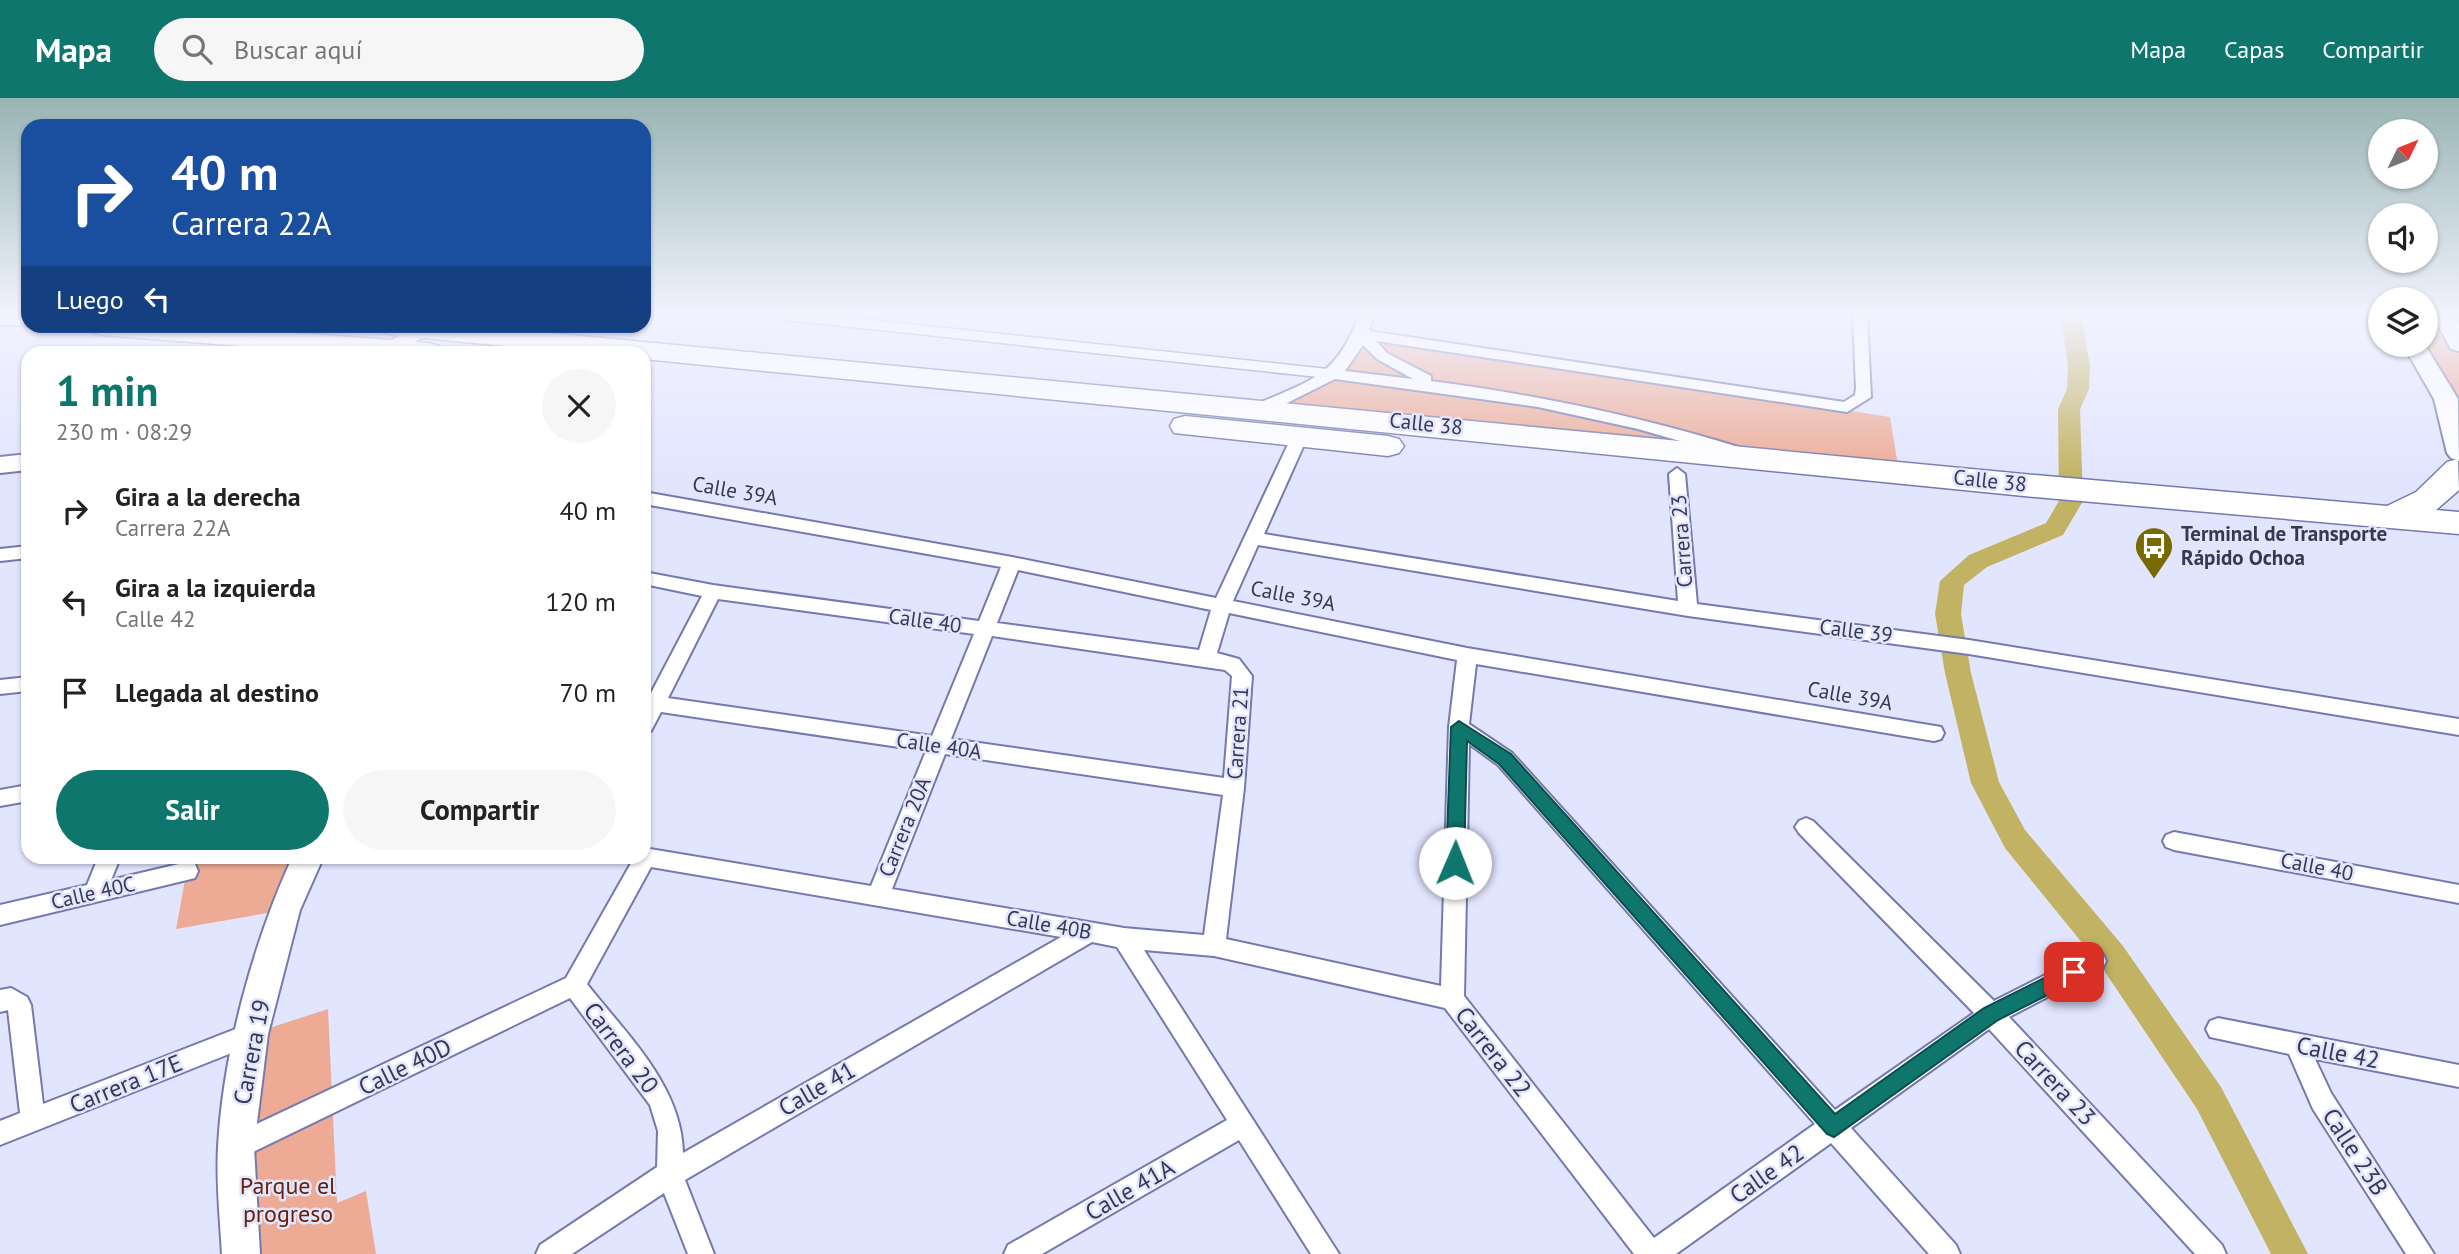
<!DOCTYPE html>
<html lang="es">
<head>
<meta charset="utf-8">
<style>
	body { margin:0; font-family:"PT Sans",sans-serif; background:#f6f6f6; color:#222; height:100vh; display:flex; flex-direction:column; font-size:26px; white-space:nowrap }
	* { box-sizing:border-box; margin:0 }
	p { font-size:23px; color:#767676 }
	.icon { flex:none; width:38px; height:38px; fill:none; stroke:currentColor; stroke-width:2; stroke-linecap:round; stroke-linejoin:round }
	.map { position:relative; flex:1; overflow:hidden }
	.sheet { position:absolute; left:21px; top:248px; width:630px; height:518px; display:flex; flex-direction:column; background:#fff; border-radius:21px; box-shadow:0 2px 5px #0004 }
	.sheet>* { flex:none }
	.top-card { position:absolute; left:21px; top:21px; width:630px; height:214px; border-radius:21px; box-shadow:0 2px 5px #0004; background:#1a4fa0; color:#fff; overflow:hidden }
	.needle { width:46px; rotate:47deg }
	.tools { position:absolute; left:2368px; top:21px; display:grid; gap:14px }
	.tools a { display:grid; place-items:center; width:70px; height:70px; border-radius:50%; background:#fff; box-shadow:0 2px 5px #0004; font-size:35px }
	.pin { position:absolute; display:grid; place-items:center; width:60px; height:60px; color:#fff; margin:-30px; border-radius:14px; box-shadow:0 4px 10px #0006 }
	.me { position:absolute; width:77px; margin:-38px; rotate:1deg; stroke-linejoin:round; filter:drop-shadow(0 0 5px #0008) }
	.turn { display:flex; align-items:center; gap:24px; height:147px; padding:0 35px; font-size:32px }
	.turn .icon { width:91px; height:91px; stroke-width:2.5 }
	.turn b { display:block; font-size:49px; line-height:60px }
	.then { display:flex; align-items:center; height:66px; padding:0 35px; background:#0003; gap:14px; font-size:26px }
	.round { display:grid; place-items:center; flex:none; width:74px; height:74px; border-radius:37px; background:#f6f6f6 }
	.overview { display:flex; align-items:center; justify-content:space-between; height:119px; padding:0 35px }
	h1 { font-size:42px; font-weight:700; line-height:52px; color:#0f766e }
	.primary-button { display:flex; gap:14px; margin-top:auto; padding:14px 35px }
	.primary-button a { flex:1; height:80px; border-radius:42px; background:#0f766e; color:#fff; font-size:28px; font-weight:700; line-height:80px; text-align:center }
	.primary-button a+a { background:#f6f6f6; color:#222 }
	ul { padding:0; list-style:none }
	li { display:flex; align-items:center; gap:21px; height:91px; padding:0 35px }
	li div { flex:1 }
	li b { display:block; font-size:26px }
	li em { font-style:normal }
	header { display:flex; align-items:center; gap:42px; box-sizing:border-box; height:98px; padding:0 35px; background:#0f766e; color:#fff }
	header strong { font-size:33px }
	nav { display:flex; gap:38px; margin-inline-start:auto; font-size:24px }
	.search { width:490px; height:63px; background:#f6f6f6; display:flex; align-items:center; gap:18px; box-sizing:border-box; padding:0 24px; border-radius:38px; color:#767676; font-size:26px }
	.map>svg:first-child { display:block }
	.green { fill:#edab95 }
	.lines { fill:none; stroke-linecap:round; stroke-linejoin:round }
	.canal { fill:#c1b363; fill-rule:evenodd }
	.lane-casing { stroke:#7479af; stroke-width:12 }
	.street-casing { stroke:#7479af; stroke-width:4 }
	.secondary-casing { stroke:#7479af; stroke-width:4 }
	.highway-casing { stroke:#7479af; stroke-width:3 }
	.lane { stroke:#fff; stroke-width:9 }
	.street { fill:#fff; fill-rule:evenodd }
	.secondary { fill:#fff; fill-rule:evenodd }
	.highway { fill:#fff; fill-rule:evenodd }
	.route { fill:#0f766e; stroke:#0a4d48; stroke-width:2 }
	.labels { text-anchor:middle; stroke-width:5; stroke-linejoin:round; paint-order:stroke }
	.street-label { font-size:21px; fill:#363951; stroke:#e2e5fe }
	.poi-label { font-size:21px; font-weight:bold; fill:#363951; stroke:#e2e5fe; text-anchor:start }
	.near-street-label { font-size:24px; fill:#363951; stroke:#e2e5fe }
	.near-park-label { font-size:24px; fill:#682207; stroke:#e2e5fe }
</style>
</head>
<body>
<header>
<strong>Mapa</strong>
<div class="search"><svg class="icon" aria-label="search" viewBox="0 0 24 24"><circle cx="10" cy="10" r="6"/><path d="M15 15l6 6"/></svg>Buscar aquí</div>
<nav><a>Mapa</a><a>Capas</a><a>Compartir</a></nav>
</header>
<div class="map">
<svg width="2459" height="1156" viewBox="0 0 2459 1156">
	<rect width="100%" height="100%" fill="#e2e5fe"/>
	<!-- green -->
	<g class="green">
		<path d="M2426,233L2454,236L2459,246V374L2446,301L2414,247H2426Z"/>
		<path d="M1361,236L1890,319L1899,374L1263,310L1333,276Z"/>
		<path d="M189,760H307L284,812L176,831Z"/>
		<path d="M328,911L337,1105L366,1093L376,1156H242L251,936Z"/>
	</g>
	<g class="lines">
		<!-- canal -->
		<path class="canal" d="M2061,217H2081L2090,268L2089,291L2080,311L2083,403L2063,437L1987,469L1964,487L1961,516L1971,575L1999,684L2025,732L2123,848L2221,989L2308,1156H2271L2197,1011L2101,868L2005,750L1971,685L1945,575L1935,516L1940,483L1969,457L2046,425L2059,403L2058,311L2067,291L2068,268Z"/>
		<!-- lane casing -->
		<g class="lane-casing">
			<path id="lane" d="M782,217L1332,276"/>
		</g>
		<!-- street casing -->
		<g class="street-casing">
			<g id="street">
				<path d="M1359,217H1374L1369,233L1844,304L1855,297L1856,290L1853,217H1867L1871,299L1847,314L1376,243L1387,255L1431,278V283C1538,297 1642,319 1745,351L1747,355L1739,360L1638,331L1538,309L1335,281L1269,314H1257V306C1312,282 1337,278 1359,217ZM1363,247L1377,261L1413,281L1345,273Z"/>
				<path d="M1299,335L1307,340L1264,436L1678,503L1669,376L1677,370L1685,376L1697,506L1969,542L2459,621V637L1969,556L1688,518L1258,447L1233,503L1467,550L1941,629L1944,635L1941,641L1934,643L1476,566L1469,626L1512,655L1835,1012L1974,915L1799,735L1795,729L1799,723L1806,720L1813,723L1994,903L2087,856L2095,853L2103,856L2106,863L2103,870L2009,919L2222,1147L2226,1156H2195L1989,931L1851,1030L1956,1147L1960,1156H1929L1831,1045L1676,1156H1634L1445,910L1214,858L1144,852L1339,1156H1311L1239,1042L1042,1156H1004L1008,1147L1227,1022L1117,849L1092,844L685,1082L714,1156H688L664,1095L572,1156H536L540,1147L657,1069L658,1033L650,1007L570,900L245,1058L236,1061L227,1058L223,1049L227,1040L566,880L634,760H644V750L871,788L926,653L661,614L651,633L644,636V596L650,597L702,498L644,486V474L713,487L979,523L1001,469L644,406V394L1012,459L1216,500L1291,340ZM1018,472L1211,512L1199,552L997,525ZM718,501L974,536L932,638L668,600ZM1229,515L1457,562L1449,629L1441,888L1226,841L1244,690L1252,578L1239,561L1217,555ZM992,538L1225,572L1232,578L1224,680L951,641ZM1469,646L1498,667L1815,1026L1654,1140L1464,898ZM945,656L1223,697L1204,837L1124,830L892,791ZM651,769L1061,839L683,1055C682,988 626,936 587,886Z"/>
				<path d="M28,448V460L0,463V451Z"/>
				<path d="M28,579V593L0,596V582Z"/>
				<path d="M28,687V703L0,708V692Z"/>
				<path d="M2174,734L2459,787V805L2174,752L2166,749L2163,743L2166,737Z"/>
				<path d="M98,760H120L111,782L187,764L195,766L198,773L195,780L187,782L0,827V807L87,787Z"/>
				<path d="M11,890L27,899L31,907L43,1006L251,925L259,928L263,936L259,944L0,1047V1023L20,1015L8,912L0,914V892Z"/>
				<path d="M2218,920L2459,967V989L2315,961L2331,995L2434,1156H2406L2313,1011L2289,956L2210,939L2206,931L2210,923Z"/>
			</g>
		</g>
		<!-- secondary casing -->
		<g class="secondary-casing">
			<g id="secondary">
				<path d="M2432,217H2454L2459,226V253L2451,251Z"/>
				<path d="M415,228L437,230L397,256H369Z"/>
				<path d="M2403,247H2425L2458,301L2459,363L2451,360L2447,355L2434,301Z"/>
				<path d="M28,356V372L0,375V359Z"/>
				<path d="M292,760H323L300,812L268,936L254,1049L260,1156H222C220,1121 216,1084 218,1049C223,955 253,845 292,760Z"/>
			</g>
		</g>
		<!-- highway casing -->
		<g class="highway-casing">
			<g id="highway">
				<path d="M0,217H28V228H36L0,227Z"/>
				<path d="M88,228H204L429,245L439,248L444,254L339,256L102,237L92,234Z"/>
				<path d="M379,228H477L2035,377L2387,408L2416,394L2447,364L2458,361L2459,392L2436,412L2459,414V436L2035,399L644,261V256H585L393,237L383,234Z"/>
				<path d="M1185,318L1388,338L1399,341L1404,348L1399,355L1388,358L1174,335L1170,328L1174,321Z"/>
			</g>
		</g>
		<!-- lane -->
		<use href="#lane" class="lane"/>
		<!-- street -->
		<use href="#street" class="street"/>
		<!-- secondary -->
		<use href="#secondary" class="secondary"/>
		<!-- highway -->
		<use href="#highway" class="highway"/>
	</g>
	<!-- sky -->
	<linearGradient id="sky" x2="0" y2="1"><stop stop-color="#98b4b3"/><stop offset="0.57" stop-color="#f2f3ff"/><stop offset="1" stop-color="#f2f3ff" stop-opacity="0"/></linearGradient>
	<rect width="2459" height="379" fill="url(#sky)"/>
	<!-- route -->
	<path class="route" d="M1459,623L1511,656L1835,1016L1984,910L2074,865L2081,868L2084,874L2081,880L1998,922L1834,1039L1827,1036L1499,666L1467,643L1464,765L1462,771H1449L1446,765L1451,629Z"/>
	<!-- icons -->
	<defs>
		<g id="bus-pin" transform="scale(2.0125)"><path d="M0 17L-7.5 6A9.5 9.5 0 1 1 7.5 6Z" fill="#786900" stroke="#e2e5fe"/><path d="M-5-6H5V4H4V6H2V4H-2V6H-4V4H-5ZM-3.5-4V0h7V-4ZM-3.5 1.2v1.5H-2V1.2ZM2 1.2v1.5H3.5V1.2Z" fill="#fff"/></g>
	</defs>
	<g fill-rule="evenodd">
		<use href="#bus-pin" x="2154" y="448"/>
	</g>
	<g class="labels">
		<!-- street labels -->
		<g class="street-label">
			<text transform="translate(1426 326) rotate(6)" y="7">Calle 38</text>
			<text transform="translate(1990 383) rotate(6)" y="7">Calle 38</text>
			<text transform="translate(735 393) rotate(10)" y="7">Calle 39A</text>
			<text transform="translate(1682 443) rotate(-94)" y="7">Carrera 23</text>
			<text transform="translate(1293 498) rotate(11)" y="7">Calle 39A</text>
			<text transform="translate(925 523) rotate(8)" y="7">Calle 40</text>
			<text transform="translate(1856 533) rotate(7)" y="7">Calle 39</text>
			<text transform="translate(1850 598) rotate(10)" y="7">Calle 39A</text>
			<text transform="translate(1238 635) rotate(-86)" y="7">Carrera 21</text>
			<text transform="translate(939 648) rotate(8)" y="7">Calle 40A</text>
			<text transform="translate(905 729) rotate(-68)" y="7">Carrera 20A</text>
			<text transform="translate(2317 769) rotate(11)" y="7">Calle 40</text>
			<text transform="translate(93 795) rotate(-13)" y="7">Calle 40C</text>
			<text transform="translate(1049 827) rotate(10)" y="7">Calle 40B</text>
		</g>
		<!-- poi labels -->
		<g class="poi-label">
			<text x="2181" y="443">Terminal de Transporte<tspan x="2181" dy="24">Rápido Ochoa</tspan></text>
		</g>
		<!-- near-street labels -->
		<g class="near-street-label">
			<text transform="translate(621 950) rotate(53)" y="8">Carrera 20</text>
			<text transform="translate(252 954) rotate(-79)" y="8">Carrera 19</text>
			<text transform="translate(1493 954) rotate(52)" y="8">Carrera 22</text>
			<text transform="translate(2338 955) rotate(11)" y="8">Calle 42</text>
			<text transform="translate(405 969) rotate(-26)" y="8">Calle 40D</text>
			<text transform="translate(2055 985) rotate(47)" y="8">Carrera 23</text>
			<text transform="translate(126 986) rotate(-22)" y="8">Carrera 17E</text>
			<text transform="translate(817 991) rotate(-30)" y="8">Calle 41</text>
			<text transform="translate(2355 1054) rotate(57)" y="8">Calle 23B</text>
			<text transform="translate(1767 1076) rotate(-35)" y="8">Calle 42</text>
			<text transform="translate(1130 1092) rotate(-30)" y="8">Calle 41A</text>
		</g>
		<!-- near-park labels -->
		<g class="near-park-label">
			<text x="288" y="1096">Parque el<tspan x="288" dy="28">progreso</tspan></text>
		</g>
	</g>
</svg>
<div class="tools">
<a><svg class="needle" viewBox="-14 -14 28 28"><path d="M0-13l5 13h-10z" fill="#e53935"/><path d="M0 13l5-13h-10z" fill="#767676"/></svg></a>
<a><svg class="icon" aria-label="sound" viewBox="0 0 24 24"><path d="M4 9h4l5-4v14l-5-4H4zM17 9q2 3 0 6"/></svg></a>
<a><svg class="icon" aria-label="layers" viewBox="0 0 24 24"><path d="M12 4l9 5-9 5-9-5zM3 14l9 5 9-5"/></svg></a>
</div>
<div class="pin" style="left:2074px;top:874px;background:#d93025"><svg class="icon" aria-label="arrive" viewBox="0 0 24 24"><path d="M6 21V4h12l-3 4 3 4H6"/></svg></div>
<svg class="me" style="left:1455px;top:765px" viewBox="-20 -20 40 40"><circle r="19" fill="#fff"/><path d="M0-13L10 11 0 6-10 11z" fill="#0f766e"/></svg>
<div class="top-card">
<div class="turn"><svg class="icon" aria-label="right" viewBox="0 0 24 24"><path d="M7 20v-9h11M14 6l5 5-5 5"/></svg><div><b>40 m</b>Carrera 22A</div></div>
<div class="then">Luego<svg class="icon" aria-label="left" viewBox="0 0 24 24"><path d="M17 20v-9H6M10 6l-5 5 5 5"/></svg></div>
</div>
<section class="sheet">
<div class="overview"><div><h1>1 min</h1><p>230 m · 08:29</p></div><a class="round"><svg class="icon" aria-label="close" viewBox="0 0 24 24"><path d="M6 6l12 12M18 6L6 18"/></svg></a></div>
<ul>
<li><svg class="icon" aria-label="right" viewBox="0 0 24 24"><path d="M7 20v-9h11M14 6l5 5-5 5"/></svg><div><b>Gira a la derecha</b><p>Carrera 22A</p></div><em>40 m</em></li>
<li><svg class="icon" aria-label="left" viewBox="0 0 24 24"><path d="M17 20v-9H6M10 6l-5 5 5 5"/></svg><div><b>Gira a la izquierda</b><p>Calle 42</p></div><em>120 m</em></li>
<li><svg class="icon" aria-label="arrive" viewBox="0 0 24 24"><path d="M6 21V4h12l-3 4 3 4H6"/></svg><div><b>Llegada al destino</b></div><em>70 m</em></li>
</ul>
<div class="primary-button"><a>Salir</a><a>Compartir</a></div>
</section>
</div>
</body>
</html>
